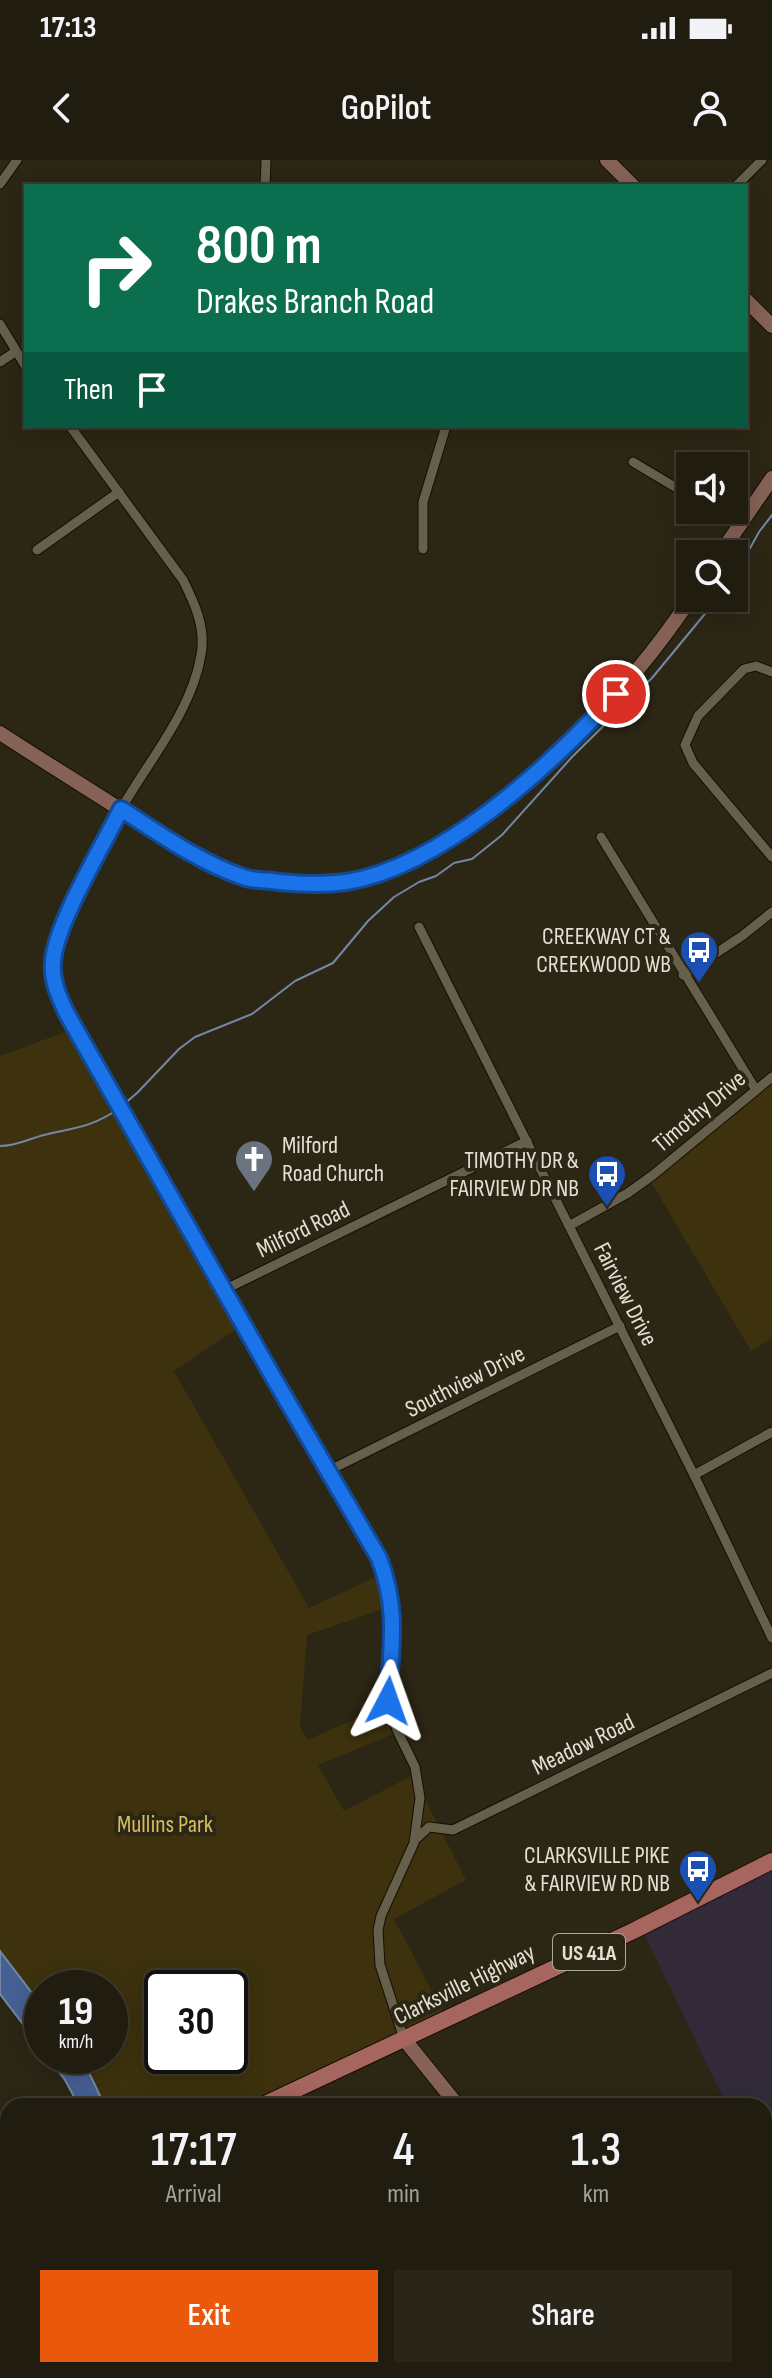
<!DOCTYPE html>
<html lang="en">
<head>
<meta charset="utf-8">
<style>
	body { margin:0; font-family:"Sofia Sans Condensed",sans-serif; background:#292519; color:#f1f3f6; height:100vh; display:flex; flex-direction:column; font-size:30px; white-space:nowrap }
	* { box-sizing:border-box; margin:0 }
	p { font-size:26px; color:#a2a19f }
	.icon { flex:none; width:44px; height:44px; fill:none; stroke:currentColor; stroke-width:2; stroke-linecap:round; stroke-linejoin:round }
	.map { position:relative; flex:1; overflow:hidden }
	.drawer { position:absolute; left:0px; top:1938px; width:772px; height:280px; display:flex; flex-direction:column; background:#211c10; border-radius:24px 24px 0 0; box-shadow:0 4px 20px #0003,0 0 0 2px #3e3a30 }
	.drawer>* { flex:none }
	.hud { position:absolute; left:24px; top:24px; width:724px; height:244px; border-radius:0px; box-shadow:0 4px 20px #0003,0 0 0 2px #3e3a30; background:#0b6e4f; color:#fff; overflow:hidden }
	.controls { position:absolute; left:676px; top:292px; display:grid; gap:16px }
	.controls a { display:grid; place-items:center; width:72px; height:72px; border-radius:0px; background:#211c10; box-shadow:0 4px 20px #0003,0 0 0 2px #3e3a30; font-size:40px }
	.speed { position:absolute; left:24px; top:1810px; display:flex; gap:16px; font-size:40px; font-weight:700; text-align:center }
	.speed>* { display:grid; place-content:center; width:104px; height:104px; border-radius:50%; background:#211c10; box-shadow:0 4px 20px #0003,0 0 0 2px #3e3a30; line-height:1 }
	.speed small { font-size:20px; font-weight:400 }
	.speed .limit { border:4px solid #111; border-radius:12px; background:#fff; color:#111 }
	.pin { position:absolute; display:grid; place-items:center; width:68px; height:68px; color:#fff; margin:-34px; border:4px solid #fff; border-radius:50%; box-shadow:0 2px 8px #0007 }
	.me { position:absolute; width:88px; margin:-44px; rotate:4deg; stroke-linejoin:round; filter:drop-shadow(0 0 6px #0008) }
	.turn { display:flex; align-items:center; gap:28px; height:168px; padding:0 40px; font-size:36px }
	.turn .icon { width:104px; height:104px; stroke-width:2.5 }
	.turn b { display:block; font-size:56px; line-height:68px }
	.then { display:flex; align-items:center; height:76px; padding:0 40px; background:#0003; gap:16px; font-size:30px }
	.eta { display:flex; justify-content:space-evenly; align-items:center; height:136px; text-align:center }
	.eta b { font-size:48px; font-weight:600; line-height:56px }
	.button { display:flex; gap:16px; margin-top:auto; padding:16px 40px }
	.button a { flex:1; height:92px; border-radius:0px; background:#ea580c; color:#fff; font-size:32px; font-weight:600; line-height:92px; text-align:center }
	.button a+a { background:#292519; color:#f1f3f6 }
	.status { display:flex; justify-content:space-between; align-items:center; height:56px; padding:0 40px; background:#211c10; direction:ltr }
	.status svg { height:22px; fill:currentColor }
	header { display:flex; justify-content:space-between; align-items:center; height:104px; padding:0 40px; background:#211c10; font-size:36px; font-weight:600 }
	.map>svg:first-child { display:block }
	.commercial { fill:#322a39 }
	.green { fill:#3d320d; fill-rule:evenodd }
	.water { fill:#456194; stroke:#7487a7; stroke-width:2 }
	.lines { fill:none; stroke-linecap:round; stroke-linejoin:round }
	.stream { stroke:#7487a7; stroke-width:2 }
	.street-casing { stroke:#140f02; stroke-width:11 }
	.secondary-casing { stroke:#140f02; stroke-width:16 }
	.primary-casing { stroke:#140f02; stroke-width:18 }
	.street { stroke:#655f4c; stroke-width:9 }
	.secondary { stroke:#866256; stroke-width:14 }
	.primary { stroke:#a7655f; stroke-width:16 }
	.route-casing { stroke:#114b97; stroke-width:20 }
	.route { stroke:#1a73e8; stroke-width:14 }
	.labels { text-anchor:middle; stroke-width:8; stroke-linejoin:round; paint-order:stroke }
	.shield { fill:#2c2615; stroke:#aba89b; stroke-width:2 }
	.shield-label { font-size:22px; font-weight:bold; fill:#e2dfd4 }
	.poi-label { font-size:24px; fill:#e2dfd4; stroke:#2c2615; text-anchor:end }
	.street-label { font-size:24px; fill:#e2dfd4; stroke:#2c2615 }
	.park-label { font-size:24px; fill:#dabc5e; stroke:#2c2615 }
</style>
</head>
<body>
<div class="status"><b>17:13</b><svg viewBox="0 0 49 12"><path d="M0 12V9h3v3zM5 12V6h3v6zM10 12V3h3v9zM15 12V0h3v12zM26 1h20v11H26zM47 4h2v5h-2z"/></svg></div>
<header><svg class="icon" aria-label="back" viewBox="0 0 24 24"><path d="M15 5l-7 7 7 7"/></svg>GoPilot<svg class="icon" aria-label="person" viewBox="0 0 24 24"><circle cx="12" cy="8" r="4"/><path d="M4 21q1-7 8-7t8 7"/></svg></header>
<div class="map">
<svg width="772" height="2218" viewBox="0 0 772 2218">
	<rect width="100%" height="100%" fill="#2c2615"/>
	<!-- commercial -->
	<path class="commercial" d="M772,1701V1981L764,1985V1946H727L641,1767Z"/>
	<!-- green -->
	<g class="green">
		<path d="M68,871L239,1167L174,1211L309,1448L380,1415L389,1447L307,1475L300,1566L307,1580L383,1547L393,1574L318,1605L344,1651L413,1615L466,1720L394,1759L443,1852L254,1946H97L70,1896H110V1828H42V1856L0,1803V896ZM162,1828H230V1896H162Z"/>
		<path d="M772,923V1178L751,1191L651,1022Z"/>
	</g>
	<!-- water -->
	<g class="water">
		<path d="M0,1791L42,1846V1889L0,1834Z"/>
		<path d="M47,1896H81L105,1946H79L65,1920Z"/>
	</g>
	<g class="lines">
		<!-- stream -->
		<g class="stream">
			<path d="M734,417L759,372L772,355"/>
			<path d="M123,945L137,933L179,889L195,877L252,854L295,821L333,803L368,761L394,737L419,722L436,716L454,703L472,699L502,675L572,597L652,518L718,438"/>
			<path d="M0,986C17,986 28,979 44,975C73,968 93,967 118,949"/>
		</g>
		<!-- street casing -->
		<g class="street-casing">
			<g id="street">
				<path d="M0,24L17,0"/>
				<path d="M265,26L266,0"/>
				<path d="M736,26L762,0"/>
				<path d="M0,164L26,207"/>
				<path d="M0,202L15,192"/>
				<path d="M70,266L183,420C195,444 206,468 201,495C192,550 150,599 123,646C107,672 95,701 82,728C70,751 54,776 53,801C52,820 59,837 67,854L276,1222L379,1398L389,1424L393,1447L388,1541L397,1570L415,1607L420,1638L414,1683L381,1756L378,1770L380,1805L404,1879"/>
				<path d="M633,302L690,336"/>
				<path d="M715,350L739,364"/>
				<path d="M423,389V342L446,266"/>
				<path d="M37,390L119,332"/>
				<path d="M772,512L756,506L744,509L698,556L685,585L693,603L772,697"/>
				<path d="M601,677L756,930"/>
				<path d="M419,767L694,1315L772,1478"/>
				<path d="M683,815L742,776L772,752"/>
				<path d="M569,1066L628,1033L653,1015L772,917"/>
				<path d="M224,1130L527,981"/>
				<path d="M328,1311L620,1166"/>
				<path d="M694,1315L772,1272"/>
				<path d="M417,1678L429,1667L453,1670L772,1513"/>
				<path d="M764,2127L772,2128"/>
			</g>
		</g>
		<!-- secondary casing -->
		<g class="secondary-casing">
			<g id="secondary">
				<path d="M607,0L633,26"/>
				<path d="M746,140L772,166"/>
				<path d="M720,394L772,318"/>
				<path d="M0,573C46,603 92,631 138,661C171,681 207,708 245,718C290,730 351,724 394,708C407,703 419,694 431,688C531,634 628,532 691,438"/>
				<path d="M404,1879L458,1946"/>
				<path d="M687,2210L694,2218"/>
			</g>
		</g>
		<!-- primary casing -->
		<g class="primary-casing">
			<g id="primary">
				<path d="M261,1946L633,1771L772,1701"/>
				<path d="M0,2086L8,2080"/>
			</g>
		</g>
		<!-- street -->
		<use href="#street" class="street"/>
		<!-- secondary -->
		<use href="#secondary" class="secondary"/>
		<!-- primary -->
		<use href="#primary" class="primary"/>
	</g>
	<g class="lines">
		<!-- route casing -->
		<g class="route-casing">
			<path id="route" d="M388,1541C391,1487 399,1450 379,1398L276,1222L67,854C59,837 51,820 53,801C56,763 103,686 121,649C160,674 199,702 243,717C254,721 267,720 279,722C300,724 324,725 346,722C442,707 552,604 616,534"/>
		</g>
		<!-- route -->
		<use href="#route" class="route"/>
	</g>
	<!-- icons -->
	<defs>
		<g id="bus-pin" transform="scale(2)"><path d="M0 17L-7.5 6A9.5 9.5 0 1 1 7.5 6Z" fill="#1a4fb4" stroke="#2c2615"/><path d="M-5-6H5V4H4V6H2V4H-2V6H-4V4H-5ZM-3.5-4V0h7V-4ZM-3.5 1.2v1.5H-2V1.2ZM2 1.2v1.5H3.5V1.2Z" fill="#fff"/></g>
		<g id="church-pin" transform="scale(2)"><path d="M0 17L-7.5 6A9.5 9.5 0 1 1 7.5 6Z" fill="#6b7280" stroke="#2c2615"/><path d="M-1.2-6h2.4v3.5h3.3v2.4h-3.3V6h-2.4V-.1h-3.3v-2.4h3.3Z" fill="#fff"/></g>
	</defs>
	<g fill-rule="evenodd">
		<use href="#bus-pin" x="699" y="790"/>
		<use href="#church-pin" x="254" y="999"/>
		<use href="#bus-pin" x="607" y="1014"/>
		<use href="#bus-pin" x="698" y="1709"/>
	</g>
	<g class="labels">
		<!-- shield labels -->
		<rect class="shield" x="553" y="1774" width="72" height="36" rx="6"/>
		<g class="shield-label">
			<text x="589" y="1800">US 41A</text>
		</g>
		<!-- poi labels -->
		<g class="poi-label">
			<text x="671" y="784">CREEKWAY CT &amp;<tspan x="671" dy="28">CREEKWOOD WB</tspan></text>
			<text x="282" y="993" text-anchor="start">Milford<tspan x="282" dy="28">Road Church</tspan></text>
			<text x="579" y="1008">TIMOTHY DR &amp;<tspan x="579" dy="28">FAIRVIEW DR NB</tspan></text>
			<text x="670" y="1703">CLARKSVILLE PIKE<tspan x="670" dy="28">&amp; FAIRVIEW RD NB</tspan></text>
		</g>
		<!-- street labels -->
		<g class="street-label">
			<text transform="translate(699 951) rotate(-40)" y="8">Timothy Drive</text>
			<text transform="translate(303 1069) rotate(-26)" y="8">Milford Road</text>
			<text transform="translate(626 1134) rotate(63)" y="8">Fairview Drive</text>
			<text transform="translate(465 1221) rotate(-27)" y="8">Southview Drive</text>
			<text transform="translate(583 1584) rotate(-26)" y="8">Meadow Road</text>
			<text transform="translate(464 1824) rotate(-26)" y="8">Clarksville Highway</text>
		</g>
		<!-- park labels -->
		<g class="park-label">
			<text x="165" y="1672">Mullins Park</text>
		</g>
	</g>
</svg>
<div class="controls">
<a><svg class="icon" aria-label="sound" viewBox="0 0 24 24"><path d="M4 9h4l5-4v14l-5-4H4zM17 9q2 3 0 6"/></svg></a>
<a><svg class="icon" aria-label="search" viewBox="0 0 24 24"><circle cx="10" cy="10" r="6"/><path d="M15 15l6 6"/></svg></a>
</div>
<div class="speed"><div>19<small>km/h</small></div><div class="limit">30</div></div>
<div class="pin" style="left:616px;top:534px;background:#d93025"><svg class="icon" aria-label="arrive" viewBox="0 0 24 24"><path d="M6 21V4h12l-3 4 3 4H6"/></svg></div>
<svg class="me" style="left:388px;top:1541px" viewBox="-20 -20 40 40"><path d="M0-17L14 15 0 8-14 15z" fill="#1a73e8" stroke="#fff" stroke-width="4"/></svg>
<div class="hud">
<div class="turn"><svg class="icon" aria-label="right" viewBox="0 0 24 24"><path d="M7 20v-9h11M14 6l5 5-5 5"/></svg><div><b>800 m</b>Drakes Branch Road</div></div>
<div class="then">Then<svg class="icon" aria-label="arrive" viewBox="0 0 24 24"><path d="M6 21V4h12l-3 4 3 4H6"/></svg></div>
</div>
<section class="drawer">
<div class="eta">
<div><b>17:17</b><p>Arrival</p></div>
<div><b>4</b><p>min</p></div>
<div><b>1.3</b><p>km</p></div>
</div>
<div class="button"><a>Exit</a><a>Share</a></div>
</section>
</div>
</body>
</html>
